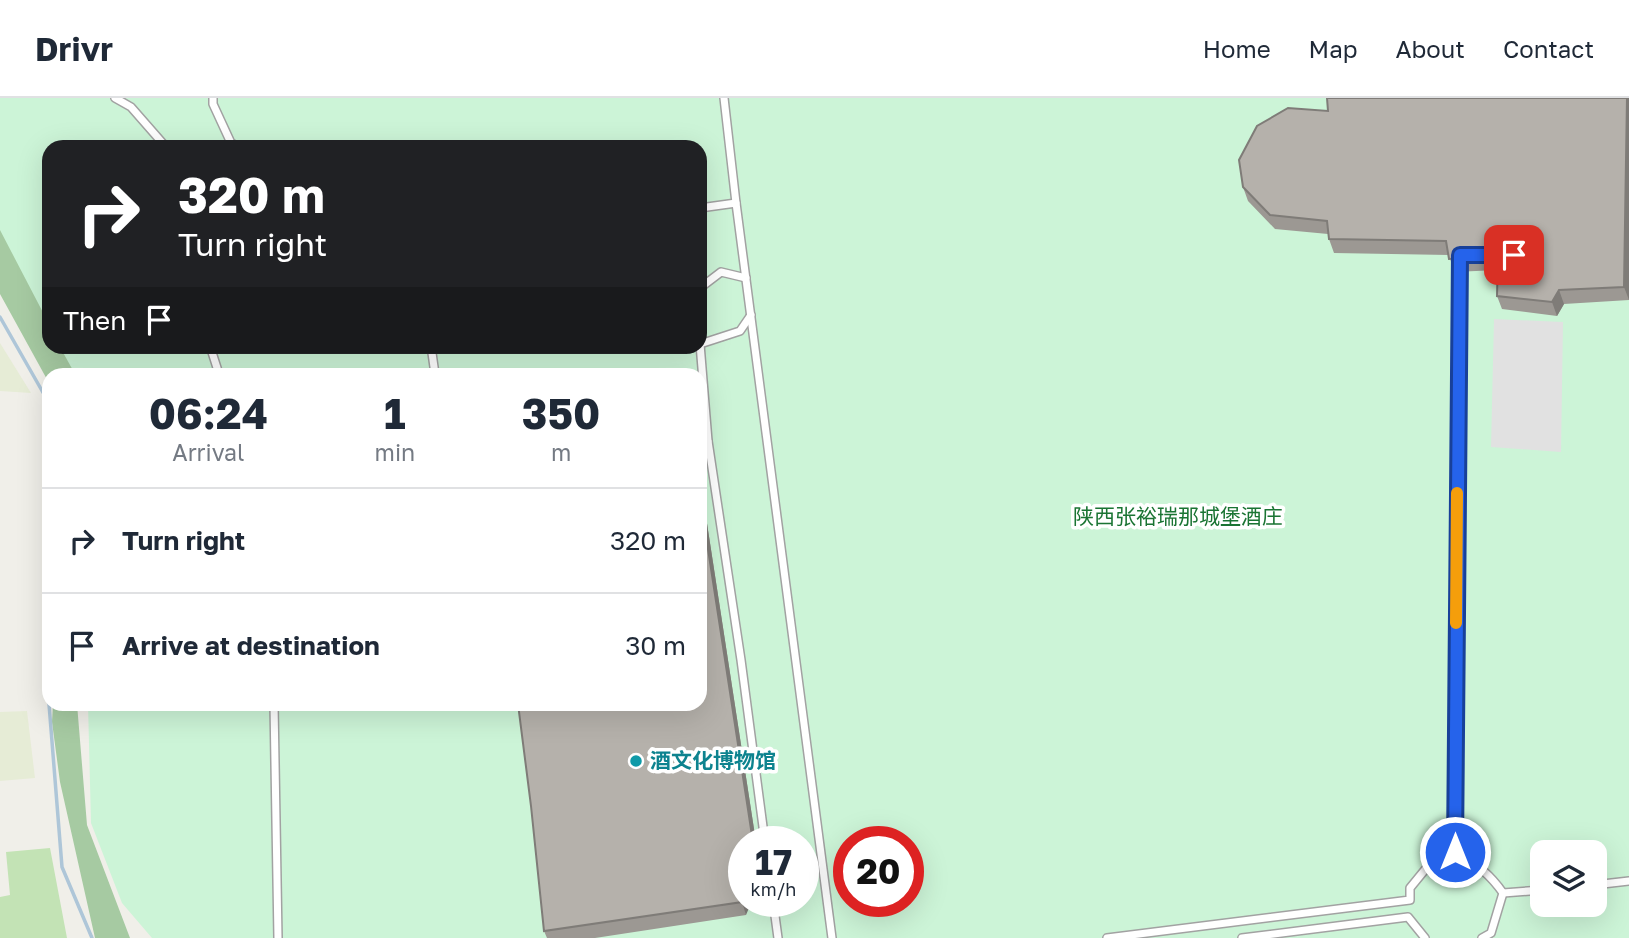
<!DOCTYPE html>
<html lang="en">
<head>
<meta charset="utf-8">
<style>
	body { margin:0; font-family:"Golos Text","Noto Sans SC",sans-serif; background:#f2f2f3; color:#1f2937; height:100vh; display:flex; flex-direction:column; font-size:26px; white-space:nowrap }
	* { box-sizing:border-box; margin:0 }
	p { font-size:23px; color:#747a83 }
	.icon { flex:none; width:38px; height:38px; fill:none; stroke:currentColor; stroke-width:2; stroke-linecap:round; stroke-linejoin:round }
	.map { position:relative; flex:1; overflow:hidden }
	.side { position:absolute; left:42px; top:270px; width:665px; height:343px; display:flex; flex-direction:column; background:#fff; border-radius:21px; box-shadow:0 7px 28px #0002 }
	.side>* { flex:none }
	.top-card { position:absolute; left:42px; top:42px; width:665px; height:214px; border-radius:21px; box-shadow:0 7px 28px #0002; background:#202124; color:#fff; overflow:hidden }
	.controls { position:absolute; left:1530px; top:742px; display:grid; gap:14px }
	.controls a { display:grid; place-items:center; width:77px; height:77px; border-radius:14px; background:#fff; box-shadow:0 7px 28px #0002; font-size:35px }
	.speed { position:absolute; left:728px; top:728px; display:flex; gap:14px; font-size:35px; font-weight:700; text-align:center }
	.speed>* { display:grid; place-content:center; width:91px; height:91px; border-radius:50%; background:#fff; box-shadow:0 7px 28px #0002; line-height:1 }
	.speed small { font-size:18px; font-weight:400 }
	.speed .limit { border:10px solid #d22; background:#fff; color:#111 }
	.pin { position:absolute; display:grid; place-items:center; width:60px; height:60px; color:#fff; margin:-30px; border-radius:14px; box-shadow:0 4px 10px #0006 }
	.me { position:absolute; width:77px; margin:-38px; rotate:0deg; stroke-linejoin:round; filter:drop-shadow(0 0 5px #0008) }
	.turn { display:flex; align-items:center; gap:24px; height:147px; padding:0 21px; font-size:32px }
	.turn .icon { width:91px; height:91px; stroke-width:2.5 }
	.turn b { display:block; font-size:49px; line-height:60px }
	.then { display:flex; align-items:center; height:66px; padding:0 21px; background:#0003; gap:14px; font-size:26px }
	.eta { display:flex; justify-content:space-evenly; align-items:center; height:119px; text-align:center }
	.eta b { font-size:42px; font-weight:700; line-height:49px }
	ul { padding:0; list-style:none }
	li { display:flex; align-items:center; gap:21px; height:105px; padding:0 21px; border-top:2px solid #e0e1e3 }
	li div { flex:1 }
	li b { display:block; font-size:26px }
	li em { font-style:normal }
	header { display:flex; align-items:center; gap:42px; box-sizing:border-box; height:98px; padding:0 35px; background:#fff; border-bottom:2px solid #e0e1e3 }
	header strong { font-size:33px }
	nav { display:flex; gap:38px; margin-inline-start:auto; font-size:24px }
	.map>svg:first-child { display:block }
	.farmland { fill:#e6ecd6 }
	.grass { fill:#c3e3b5 }
	.forest { fill:#a6caa2 }
	.park { fill:#ccf4d7; fill-rule:evenodd }
	.parking { fill:#e1e1e1 }
	.lines { fill:none; stroke-linecap:round; stroke-linejoin:round }
	.stream { stroke:#aec6d8; stroke-width:3.5 }
	.service-casing { stroke:#a2a2a2; stroke-width:10 }
	.service { stroke:#fff; stroke-width:7 }
	.wall { fill:#9c9893 }
	.shaded-wall { fill:#7f7c78 }
	.building { fill:#b5b1ab; stroke:#7f7c78; stroke-width:2 }
	.route-casing { stroke:#184099; stroke-width:18 }
	.route { stroke:#2563eb; stroke-width:12 }
	.slow { stroke:#f59e0b; stroke-width:12 }
	.culture-dot { fill:#0f9aa8; stroke:#fff; stroke-width:2.5 }
	.labels { text-anchor:middle; stroke-width:7; stroke-linejoin:round; paint-order:stroke }
	.park-label { font-size:21px; fill:#1a7433; stroke:#fff }
	.culture-label { font-size:21px; font-weight:bold; fill:#0d838f; stroke:#fff; text-anchor:start }
</style>
</head>
<body>
<header>
<strong>Drivr</strong>
<nav><a>Home</a><a>Map</a><a>About</a><a>Contact</a></nav>
</header>
<div class="map">
<svg width="1629" height="840" viewBox="0 0 1629 840">
	<rect width="100%" height="100%" fill="#f0efe9"/>
	<!-- farmland -->
	<g class="farmland">
		<path d="M0,245L31,295L0,293Z"/>
		<path d="M27,613L35,680L0,683V614Z"/>
	</g>
	<!-- grass -->
	<path class="grass" d="M50,750L67,840H0V799L10,797L6,754Z"/>
	<!-- forest -->
	<g class="forest">
		<path d="M0,0L49,49V248L75,249L79,276H49V285L0,196Z"/>
		<path d="M53,606H77L87,727L130,840H95L60,684L52,624Z"/>
	</g>
	<!-- park -->
	<path class="park" d="M0,0H1629V840H152L122,805L91,725L88,606H700V276H75L60,249L700,248V49H49V226L0,132ZM744,744H803V803H744ZM849,744H908V803H849ZM1542,754H1594V807H1542Z"/>
	<!-- parking -->
	<path class="parking" d="M1494,221L1563,224L1561,354L1491,349Z"/>
	<g class="lines">
		<!-- stream -->
		<g class="stream">
			<path d="M0,219L49,305"/>
			<path d="M49,557L47,582L49,604"/>
			<path d="M49,606L62,769L92,840"/>
		</g>
		<!-- service casing -->
		<g class="service-casing">
			<g id="service">
				<path d="M115,0L131,9L166,49"/>
				<path d="M213,0V6L231,45L239,49"/>
				<path d="M736,105L832,840"/>
				<path d="M700,110L736,105L724,0"/>
				<path d="M700,190L721,174L746,180"/>
				<path d="M700,246L708,343"/>
				<path d="M700,246L740,233L751,217"/>
				<path d="M210,248L219,276"/>
				<path d="M431,248L435,276"/>
				<path d="M700,345L708,343L741,562L765,744"/>
				<path d="M274,606L278,840"/>
				<path d="M1455,754C1475,764 1490,776 1503,795L1491,835L1482,840"/>
				<path d="M1594,787L1629,783"/>
				<path d="M1503,795L1542,792"/>
				<path d="M773,803L778,840"/>
				<path d="M1107,840L1410,802V790L1428,768L1444,758L1455,754L1459,168"/>
				<path d="M1242,840L1408,819L1425,840"/>
			</g>
		</g>
		<!-- service -->
		<use href="#service" class="service"/>
	</g>
	<!-- wall -->
	<g class="wall">
		<path d="M1629,0V202L1564,206L1557,218L1502,211L1497,198L1498,172L1454,174L1449,157L1334,155L1329,141L1328,136L1275,131L1248,103L1243,89L1328,13Z"/>
		<path d="M700,380L756,744H744L746,817L595,840H547L544,833L531,708Z"/>
	</g>
	<!-- shaded-wall -->
	<g class="shaded-wall">
		<path d="M1627,0H1629V202L1624,189Z"/>
		<path d="M1559,192L1564,206L1557,218L1552,204Z"/>
		<path d="M700,380L756,744H753L700,399Z"/>
		<path d="M744,798V803H752L746,817L742,804Z"/>
	</g>
	<!-- building -->
	<g class="building">
		<path d="M1327,0H1627L1624,189L1559,192L1552,204L1497,198L1498,158L1449,161L1446,143L1329,141L1327,123L1270,117L1243,89L1239,62L1257,28L1288,10L1328,13Z"/>
		<path d="M700,399L753,744H744V798L742,804L544,833L531,708L518,606H700Z"/>
	</g>
	<g class="lines">
		<!-- route casing -->
		<g class="route-casing">
			<path id="route" d="M1455,754L1460,157H1514"/>
		</g>
		<!-- route -->
		<use href="#route" class="route"/>
		<!-- slow -->
		<path class="slow" d="M1456,525L1457,395"/>
	</g>
	<!-- markers -->
	<circle class="culture-dot" cx="636" cy="663" r="7"/>
	<g class="labels">
		<!-- park labels -->
		<g class="park-label">
			<text x="1178" y="426">陕西张裕瑞那城堡酒庄</text>
		</g>
		<!-- culture labels -->
		<g class="culture-label">
			<text x="650" y="670">酒文化博物馆</text>
		</g>
	</g>
</svg>
<div class="controls">
<a><svg class="icon" aria-label="layers" viewBox="0 0 24 24"><path d="M12 4l9 5-9 5-9-5zM3 14l9 5 9-5"/></svg></a>
</div>
<div class="speed"><div>17<small>km/h</small></div><div class="limit">20</div></div>
<div class="pin" style="left:1514px;top:157px;background:#d93025"><svg class="icon" aria-label="arrive" viewBox="0 0 24 24"><path d="M6 21V4h12l-3 4 3 4H6"/></svg></div>
<svg class="me" style="left:1455px;top:754px" viewBox="-20 -20 40 40"><circle r="17" fill="#2563eb" stroke="#fff" stroke-width="3"/><path d="M0-11L8 9 0 5-8 9z" fill="#fff"/></svg>
<div class="top-card">
<div class="turn"><svg class="icon" aria-label="right" viewBox="0 0 24 24"><path d="M7 20v-9h11M14 6l5 5-5 5"/></svg><div><b>320 m</b>Turn right</div></div>
<div class="then">Then<svg class="icon" aria-label="arrive" viewBox="0 0 24 24"><path d="M6 21V4h12l-3 4 3 4H6"/></svg></div>
</div>
<section class="side">
<div class="eta">
<div><b>06:24</b><p>Arrival</p></div>
<div><b>1</b><p>min</p></div>
<div><b>350</b><p>m</p></div>
</div>
<ul>
<li><svg class="icon" aria-label="right" viewBox="0 0 24 24"><path d="M7 20v-9h11M14 6l5 5-5 5"/></svg><div><b>Turn right</b></div><em>320 m</em></li>
<li><svg class="icon" aria-label="arrive" viewBox="0 0 24 24"><path d="M6 21V4h12l-3 4 3 4H6"/></svg><div><b>Arrive at destination</b></div><em>30 m</em></li>
</ul>
</section>
</div>
</body>
</html>
